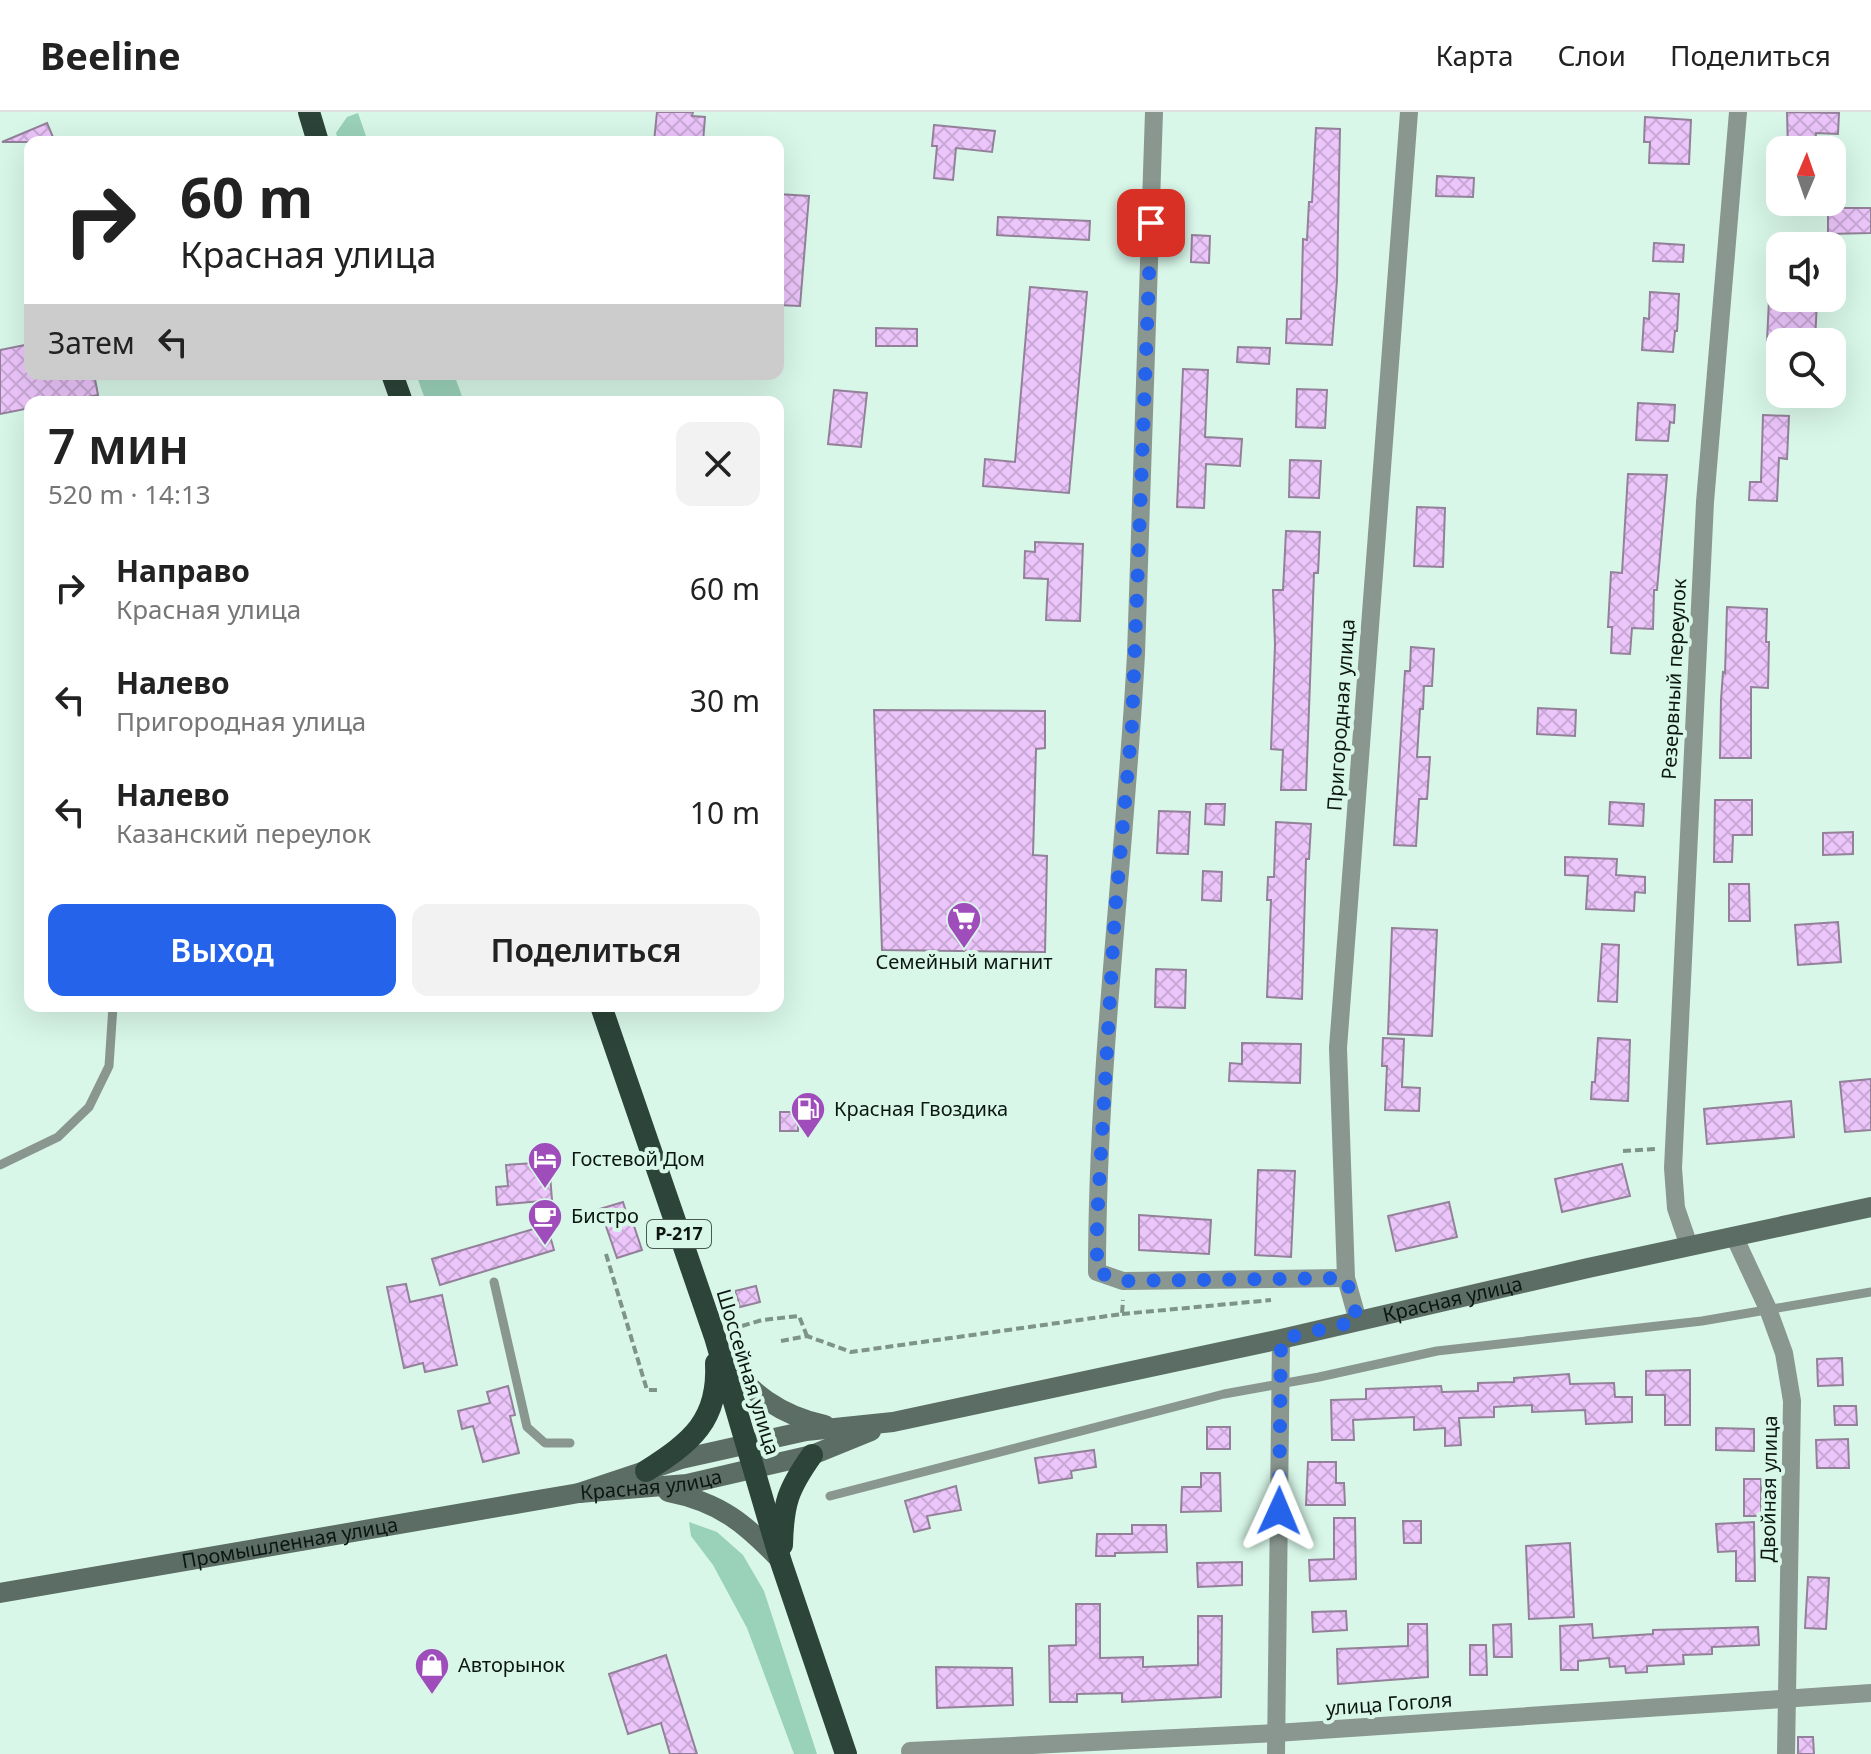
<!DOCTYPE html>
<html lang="ru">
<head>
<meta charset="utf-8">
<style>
	body { margin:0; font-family:"Noto Sans",sans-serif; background:#f2f2f2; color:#222; height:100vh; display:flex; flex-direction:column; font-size:30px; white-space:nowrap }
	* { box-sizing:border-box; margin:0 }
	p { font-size:26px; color:#767676 }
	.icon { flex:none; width:44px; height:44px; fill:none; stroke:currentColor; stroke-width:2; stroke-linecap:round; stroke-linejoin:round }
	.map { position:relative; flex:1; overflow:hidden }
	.details { position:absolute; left:24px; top:284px; width:760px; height:616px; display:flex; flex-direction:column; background:#fff; border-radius:16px; box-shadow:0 8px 32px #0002 }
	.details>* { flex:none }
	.hud { position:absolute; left:24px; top:24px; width:760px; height:244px; border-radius:16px; box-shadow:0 8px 32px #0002; background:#fff; color:#222; overflow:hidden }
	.needle { width:52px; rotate:2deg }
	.fabs { position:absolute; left:1766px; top:24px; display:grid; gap:16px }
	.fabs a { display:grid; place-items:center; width:80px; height:80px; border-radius:16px; background:#fff; box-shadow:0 8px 32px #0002; font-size:40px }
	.pin { position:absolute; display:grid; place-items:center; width:68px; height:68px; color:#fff; margin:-34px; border-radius:16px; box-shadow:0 4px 12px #0006 }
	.me { position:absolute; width:88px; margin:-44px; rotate:1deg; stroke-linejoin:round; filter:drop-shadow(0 0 6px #0008) }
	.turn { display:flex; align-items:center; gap:28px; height:168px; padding:0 24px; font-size:36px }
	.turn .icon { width:104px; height:104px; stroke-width:2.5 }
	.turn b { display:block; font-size:56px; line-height:68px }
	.then { display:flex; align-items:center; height:76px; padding:0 24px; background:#0003; gap:16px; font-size:30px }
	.round { display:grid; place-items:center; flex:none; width:84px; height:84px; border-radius:16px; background:#f2f2f2 }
	.headline { display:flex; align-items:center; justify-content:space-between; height:136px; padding:0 24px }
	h1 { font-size:48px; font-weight:600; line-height:60px }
	.primary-button { display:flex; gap:16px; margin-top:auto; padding:16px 24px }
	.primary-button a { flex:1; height:92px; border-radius:16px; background:#2563eb; color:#fff; font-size:32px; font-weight:600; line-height:92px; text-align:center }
	.primary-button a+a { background:#f2f2f2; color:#222 }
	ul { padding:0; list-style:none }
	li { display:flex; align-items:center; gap:24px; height:112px; padding:0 24px }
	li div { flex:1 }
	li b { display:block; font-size:30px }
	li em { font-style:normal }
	header { display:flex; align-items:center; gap:48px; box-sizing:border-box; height:112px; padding:0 40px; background:#fff; border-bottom:2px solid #e0e0e0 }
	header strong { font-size:38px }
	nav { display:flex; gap:44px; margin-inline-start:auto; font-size:28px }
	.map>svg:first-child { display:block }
	.green { fill:#9ad1b9 }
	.building { fill:url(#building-cross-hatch); stroke:#928198; stroke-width:2 }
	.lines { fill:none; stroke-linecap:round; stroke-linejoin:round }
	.path { stroke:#7e948b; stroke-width:4; stroke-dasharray:8 4; stroke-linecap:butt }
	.service { stroke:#8a9791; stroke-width:9 }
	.minor { stroke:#8a9791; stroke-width:18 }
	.secondary { stroke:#5b6d65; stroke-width:20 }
	.trunk { stroke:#2c443a; stroke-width:22 }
	.route { stroke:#2563eb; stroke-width:14; stroke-dasharray:0 25.2 }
	.labels { text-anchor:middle; stroke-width:8; stroke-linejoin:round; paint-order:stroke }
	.shield { fill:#d8f7e9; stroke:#495a53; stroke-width:2 }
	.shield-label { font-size:18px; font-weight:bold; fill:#0c1713 }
	.street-label { font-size:20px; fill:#0c1713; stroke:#d8f7e9 }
	.poi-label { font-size:20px; fill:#0c1713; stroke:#d8f7e9; text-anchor:start }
</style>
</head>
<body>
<header>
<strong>Beeline</strong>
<nav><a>Карта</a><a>Слои</a><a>Поделиться</a></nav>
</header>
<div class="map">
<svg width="1871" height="1642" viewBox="0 0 1871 1642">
	<defs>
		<pattern id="building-cross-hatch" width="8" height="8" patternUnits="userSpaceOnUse" patternTransform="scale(2)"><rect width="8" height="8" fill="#ecc5fb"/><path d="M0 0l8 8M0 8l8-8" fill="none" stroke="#c9a8d6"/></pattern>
	</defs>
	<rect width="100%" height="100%" fill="#d8f7e9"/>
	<!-- green -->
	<g class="green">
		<path d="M358,1L368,30H339L336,21L347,5Z"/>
		<path d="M416,262H454L464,290H426Z"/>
		<path d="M689,1410L717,1420L743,1443L764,1479L817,1642H794L747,1516L713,1453L691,1424Z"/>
	</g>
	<!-- building -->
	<g class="building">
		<path d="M657,0H693L692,4L705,5L703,30H654Z"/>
		<path d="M1787,0L1839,1L1838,22L1816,21L1815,38H1788Z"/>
		<path d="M1645,5L1691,8L1689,52L1649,51L1650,30H1644Z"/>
		<path d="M47,11L55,30H2Z"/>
		<path d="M934,13L995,19L992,40L956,36L953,68L934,66L937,34H932Z"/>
		<path d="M1316,16L1340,17L1337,168L1332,233L1286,231L1287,207H1301L1303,127L1307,128L1309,90H1312Z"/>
		<path d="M1437,64L1474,66L1473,85L1436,84Z"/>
		<path d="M778,82L809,84L800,194L778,193Z"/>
		<path d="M1828,96H1871V121L1828,122Z"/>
		<path d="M998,105L1090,109L1089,128L997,123Z"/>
		<path d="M1192,123L1210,124L1209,151L1191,150Z"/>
		<path d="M1654,131L1684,133L1683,150L1653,149Z"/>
		<path d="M1030,175L1087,180L1069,381L983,374L985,347L1015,350Z"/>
		<path d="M1650,180L1679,182L1677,219H1675L1673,240L1642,238L1644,206L1649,207Z"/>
		<path d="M1769,187L1817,188L1815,230H1767Z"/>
		<path d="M876,216L917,217V234H876Z"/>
		<path d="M30,232V262H94L98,283L62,290H30V296L0,302V238Z"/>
		<path d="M1238,235L1270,236L1269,252L1237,250Z"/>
		<path d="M1183,257L1208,258L1205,325L1242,327L1240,354L1206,352L1204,396L1177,395Z"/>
		<path d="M1297,277L1327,278L1325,316L1296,315Z"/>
		<path d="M834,278L867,281L861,335L828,332Z"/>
		<path d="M1638,291L1675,293L1674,311L1670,310L1668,329L1636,328Z"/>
		<path d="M1763,303L1789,304L1787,347L1779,346L1777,389L1749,388L1750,370H1761Z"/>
		<path d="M1290,348L1321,349L1319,386L1289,385Z"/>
		<path d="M1628,362L1667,363L1657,478H1654L1653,517L1632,516L1630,542L1611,541L1612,515H1608L1611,460L1622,461Z"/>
		<path d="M1417,395L1445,396L1443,455L1414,454Z"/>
		<path d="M1286,419L1320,420L1318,461H1314L1306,678H1281L1283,638L1271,637L1275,533L1273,478H1283Z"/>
		<path d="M1035,430L1083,432L1080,509L1046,508L1048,467L1024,466L1025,439L1035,440Z"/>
		<path d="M1727,495L1767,497L1766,530H1769L1768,576L1751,575V646H1720L1721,588L1723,560L1725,561Z"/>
		<path d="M1411,535L1434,537L1432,574H1424L1423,597H1420L1417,645H1430L1427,687H1419L1416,734L1394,733L1405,559H1410Z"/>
		<path d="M1538,596L1576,598L1575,624L1537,622Z"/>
		<path d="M874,598L1045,599V636L1036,637L1033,743L1047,744L1045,840L882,838Z"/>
		<path d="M1715,688H1752V723H1733L1732,750H1714Z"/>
		<path d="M1610,690L1644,692L1643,714L1609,712Z"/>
		<path d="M1206,692H1225L1224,713L1205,712Z"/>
		<path d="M1159,699L1190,700L1188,742L1157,741Z"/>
		<path d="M1276,710L1311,712L1309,747H1306L1302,887L1267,885L1271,788H1267L1268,765H1274Z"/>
		<path d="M1853,720V742L1823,743V721Z"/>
		<path d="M1565,745L1617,747L1616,763L1645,765V781L1635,780L1634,799L1586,797L1588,764L1565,763Z"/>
		<path d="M1203,759L1222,760L1221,789L1202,788Z"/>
		<path d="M1729,772H1749L1750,809H1729Z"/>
		<path d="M1838,810L1841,850L1798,853L1795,813Z"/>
		<path d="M1392,816L1437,818L1432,924L1388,922Z"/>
		<path d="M1602,832L1619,833L1617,890L1598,889Z"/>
		<path d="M1156,857L1186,858L1185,896L1155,895Z"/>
		<path d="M1383,926L1404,927L1402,975L1420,976L1419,999L1385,998L1387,954H1382Z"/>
		<path d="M1598,926L1630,928L1628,989L1591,987L1592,970H1595Z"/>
		<path d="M1242,931L1301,932L1300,971L1229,969L1230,951L1242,952Z"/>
		<path d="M1871,967V1018L1845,1020L1840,970Z"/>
		<path d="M1791,989L1794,1025L1707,1032L1704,997Z"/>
		<rect x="780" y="1000" width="18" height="19"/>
		<path d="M549,1050L552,1088L497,1093L496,1075L508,1074L506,1053Z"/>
		<path d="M1622,1052L1630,1084L1562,1100L1555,1067Z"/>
		<path d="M1258,1058L1295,1059L1291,1145L1255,1143Z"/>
		<path d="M623,1090L628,1106L631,1105L642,1138L617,1146L600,1097Z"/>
		<path d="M1449,1090L1457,1125L1396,1139L1388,1104Z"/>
		<path d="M1139,1103L1211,1108L1209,1142L1139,1138Z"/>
		<path d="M547,1113L554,1138L440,1173L432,1147Z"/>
		<path d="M406,1172L410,1190L442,1183L457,1253L425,1260L423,1251L404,1256L387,1175Z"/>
		<path d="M756,1174L760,1190L740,1195L735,1179Z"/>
		<path d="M1842,1246L1843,1273L1818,1274L1817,1247Z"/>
		<path d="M1690,1258V1313H1665V1283H1646V1259Z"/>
		<path d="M1569,1262L1570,1272L1614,1271L1615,1285H1632V1310L1586,1312L1585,1298L1532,1300V1293L1494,1295V1305L1459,1306L1461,1333L1445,1334V1316L1414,1318V1305L1353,1308L1354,1328H1332L1331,1288L1366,1287V1277L1441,1274L1442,1280L1478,1279V1271L1514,1270V1266Z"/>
		<path d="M508,1274L515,1303L510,1304L519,1341L483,1350L473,1314L462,1317L458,1299L490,1291L487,1280Z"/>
		<path d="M1834,1294H1856L1857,1313H1835Z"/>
		<rect x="1207" y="1315" width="23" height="22"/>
		<path d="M1716,1316L1754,1317V1339L1716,1338Z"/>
		<path d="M1848,1327L1849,1356H1817L1816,1328Z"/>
		<path d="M1094,1338L1096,1355L1071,1359L1072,1366L1039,1371L1035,1346Z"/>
		<path d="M1308,1350H1336V1371H1344L1345,1393H1306Z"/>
		<path d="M1201,1361H1220L1221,1399L1181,1400L1182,1375H1201Z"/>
		<rect x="1744" y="1367" width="17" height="37"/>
		<path d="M956,1374L961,1398L927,1404L930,1416L914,1420L905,1389Z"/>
		<path d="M1334,1406H1355L1356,1467L1310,1469L1309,1448L1334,1447Z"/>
		<path d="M1403,1409H1421V1431H1404Z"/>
		<path d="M1754,1410L1755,1469H1736V1439L1718,1440L1716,1412Z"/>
		<path d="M1132,1413H1166L1167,1440L1115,1441V1444H1096L1097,1422H1132Z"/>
		<path d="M1570,1431L1574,1505L1529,1507L1526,1434Z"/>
		<path d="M1242,1450V1473L1198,1475L1197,1451Z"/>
		<path d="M1808,1465L1829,1466L1826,1517L1805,1516Z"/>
		<path d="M1076,1492H1100V1546L1143,1545V1555L1198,1553V1504H1222L1221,1585L1122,1590V1581L1077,1582V1590H1050L1049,1534L1076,1533Z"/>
		<path d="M1346,1499L1347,1518L1313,1520L1312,1500Z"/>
		<path d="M1408,1512H1427L1428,1565L1338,1572L1337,1537L1408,1534Z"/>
		<path d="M1511,1512L1512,1545H1494L1493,1513Z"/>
		<path d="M1592,1512L1593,1526L1653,1522V1518L1758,1515L1759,1533L1712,1535V1542L1683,1543L1684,1552L1647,1554V1560L1626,1561L1625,1554L1610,1555L1609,1546L1578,1549V1558H1561L1560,1514Z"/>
		<path d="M1470,1533H1486L1487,1563H1470Z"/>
		<path d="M666,1543L697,1642H670L661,1611L628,1622L609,1562Z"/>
		<path d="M936,1555L1012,1556L1013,1593L937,1596Z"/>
		<path d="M1798,1625H1813L1814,1642H1798Z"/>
	</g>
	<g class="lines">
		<!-- path -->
		<g class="path">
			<path d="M1623,1039L1657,1037"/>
			<path d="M606,1142L647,1278H657"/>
			<path d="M1122,1202L1271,1188"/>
			<path d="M742,1214L762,1208L799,1204L807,1224"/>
			<path d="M781,1229L807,1224L851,1240L1122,1202L1123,1188"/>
		</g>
		<!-- service -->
		<g class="service">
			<path d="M0,1053L58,1025L89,995L109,954L113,894"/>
			<path d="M494,1170L527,1315L545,1331H570"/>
			<path d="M830,1384L1224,1282L1319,1265L1437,1239L1702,1209L1871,1180"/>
		</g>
		<!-- minor -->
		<g class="minor">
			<path d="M1154,0L1136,542C1125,748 1097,954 1097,1160L1123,1169L1346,1166"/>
			<path d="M1734,1124L1768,1197L1784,1241L1792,1289L1786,1642"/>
			<path d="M1689,1134L1676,1096L1673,1056L1705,390L1738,0"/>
			<path d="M1358,1209L1346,1166L1338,936L1409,0"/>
			<path d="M910,1639L1276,1621L1871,1581"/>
			<path d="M1276,1642L1281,1227"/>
		</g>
		<!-- secondary -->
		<g class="secondary">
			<path d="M724,1242C746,1280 782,1304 825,1313"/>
			<path d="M668,1380C720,1390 746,1412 781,1449"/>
			<path id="s1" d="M579,1381L681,1347L806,1319L893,1310L1281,1227L1588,1156L1871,1095"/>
			<path id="s2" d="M0,1481L579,1381L687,1372L812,1343L871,1319"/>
		</g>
		<!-- trunk -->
		<g class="trunk">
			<path d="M309,0L318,30"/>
			<path d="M392,262L402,290"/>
			<path d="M601,894L715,1225L781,1450L846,1642"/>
			<path d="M646,1359C691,1330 719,1309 716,1251"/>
			<path d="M782,1433C783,1391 788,1377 812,1343"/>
		</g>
	</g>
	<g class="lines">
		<!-- route -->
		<path class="route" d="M1151,111L1132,613L1115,800L1097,1109V1160L1123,1169L1346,1166L1358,1209L1281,1227L1279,1399"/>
	</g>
	<!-- icons -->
	<defs>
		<g id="supermarket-pin" transform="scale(1.8)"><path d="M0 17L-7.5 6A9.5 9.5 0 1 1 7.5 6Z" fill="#a04dbc" stroke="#d8f7e9"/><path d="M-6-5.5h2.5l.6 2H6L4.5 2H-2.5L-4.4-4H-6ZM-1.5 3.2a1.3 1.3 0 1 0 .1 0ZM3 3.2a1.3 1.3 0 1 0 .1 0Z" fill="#fff"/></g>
		<g id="fuel-pin" transform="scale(1.8)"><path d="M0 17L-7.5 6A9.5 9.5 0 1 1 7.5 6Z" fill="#a04dbc" stroke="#d8f7e9"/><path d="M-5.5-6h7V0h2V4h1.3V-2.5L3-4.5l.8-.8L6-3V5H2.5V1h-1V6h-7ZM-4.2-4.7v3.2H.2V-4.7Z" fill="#fff"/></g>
		<g id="hotel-pin" transform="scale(1.8)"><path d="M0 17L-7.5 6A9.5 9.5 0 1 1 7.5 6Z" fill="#a04dbc" stroke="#d8f7e9"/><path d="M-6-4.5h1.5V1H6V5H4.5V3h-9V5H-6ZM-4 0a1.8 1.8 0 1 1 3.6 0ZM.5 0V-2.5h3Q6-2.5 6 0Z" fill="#fff"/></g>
		<g id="cafe-pin" transform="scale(1.8)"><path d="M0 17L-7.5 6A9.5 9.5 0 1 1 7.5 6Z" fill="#a04dbc" stroke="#d8f7e9"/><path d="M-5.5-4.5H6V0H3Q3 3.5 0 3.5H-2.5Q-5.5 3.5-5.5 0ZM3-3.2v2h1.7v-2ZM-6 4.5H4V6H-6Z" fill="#fff"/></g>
		<g id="shop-pin" transform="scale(1.8)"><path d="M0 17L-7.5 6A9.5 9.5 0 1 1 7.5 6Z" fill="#a04dbc" stroke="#d8f7e9"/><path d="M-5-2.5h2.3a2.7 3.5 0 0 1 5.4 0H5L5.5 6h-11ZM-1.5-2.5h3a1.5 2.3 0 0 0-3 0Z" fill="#fff"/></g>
	</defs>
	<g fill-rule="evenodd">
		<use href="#supermarket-pin" x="964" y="807"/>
		<use href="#fuel-pin" x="808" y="997"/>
		<use href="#hotel-pin" x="545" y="1047"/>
		<use href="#cafe-pin" x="545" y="1104"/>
		<use href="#shop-pin" x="432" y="1553"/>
	</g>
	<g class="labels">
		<!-- shield labels -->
		<rect class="shield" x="647" y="1108" width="64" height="28" rx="6"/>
		<g class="shield-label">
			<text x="679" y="1128">Р-217</text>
		</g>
		<!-- street labels -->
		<g class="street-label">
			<text transform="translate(1674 567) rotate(-87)" y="7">Резервный переулок</text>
			<text transform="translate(1341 603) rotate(-86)" y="7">Пригородная улица</text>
			<text dy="7" stroke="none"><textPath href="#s1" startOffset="896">Красная улица</textPath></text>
			<text transform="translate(748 1260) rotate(73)" y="7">Шоссейная улица</text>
			<text dy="7" stroke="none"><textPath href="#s2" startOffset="660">Красная улица</textPath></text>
			<text transform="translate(1769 1377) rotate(-89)" y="7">Двойная улица</text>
			<text dy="7" stroke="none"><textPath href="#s2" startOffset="294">Промышленная улица</textPath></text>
			<text transform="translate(1389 1592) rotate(-4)" y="7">улица Гоголя</text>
		</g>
		<!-- poi labels -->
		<g class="poi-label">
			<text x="964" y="857" text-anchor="middle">Семейный магнит</text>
			<text x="834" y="1004">Красная Гвоздика</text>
			<text x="571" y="1054">Гостевой Дом</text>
			<text x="571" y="1111">Бистро</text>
			<text x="458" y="1560">Авторынок</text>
		</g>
	</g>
</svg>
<div class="fabs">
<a><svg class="needle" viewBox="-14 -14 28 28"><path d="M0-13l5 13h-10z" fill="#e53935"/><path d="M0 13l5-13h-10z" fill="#767676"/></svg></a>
<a><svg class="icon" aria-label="sound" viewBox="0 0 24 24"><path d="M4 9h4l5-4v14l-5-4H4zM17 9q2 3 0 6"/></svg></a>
<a><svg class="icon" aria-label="search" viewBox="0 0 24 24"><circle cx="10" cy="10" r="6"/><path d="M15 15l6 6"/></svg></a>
</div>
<div class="pin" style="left:1151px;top:111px;background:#d93025"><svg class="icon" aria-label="arrive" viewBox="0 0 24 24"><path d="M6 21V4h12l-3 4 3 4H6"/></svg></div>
<svg class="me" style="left:1279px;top:1399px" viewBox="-20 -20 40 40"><path d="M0-17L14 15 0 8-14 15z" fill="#2563eb" stroke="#fff" stroke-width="4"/></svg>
<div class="hud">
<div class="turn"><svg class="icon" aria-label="right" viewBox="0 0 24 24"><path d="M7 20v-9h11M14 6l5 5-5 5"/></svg><div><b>60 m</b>Красная улица</div></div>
<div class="then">Затем<svg class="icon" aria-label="left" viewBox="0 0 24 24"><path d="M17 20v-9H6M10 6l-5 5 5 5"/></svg></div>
</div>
<section class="details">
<div class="headline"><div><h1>7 мин</h1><p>520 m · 14:13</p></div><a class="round"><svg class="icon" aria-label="close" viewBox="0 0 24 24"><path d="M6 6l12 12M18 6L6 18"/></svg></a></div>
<ul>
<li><svg class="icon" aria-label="right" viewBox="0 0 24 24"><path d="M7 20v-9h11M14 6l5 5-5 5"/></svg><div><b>Направо</b><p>Красная улица</p></div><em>60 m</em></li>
<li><svg class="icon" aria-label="left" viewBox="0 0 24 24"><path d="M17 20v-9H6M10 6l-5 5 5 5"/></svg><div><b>Налево</b><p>Пригородная улица</p></div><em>30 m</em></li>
<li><svg class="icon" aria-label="left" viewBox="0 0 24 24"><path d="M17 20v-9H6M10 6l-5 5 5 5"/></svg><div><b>Налево</b><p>Казанский переулок</p></div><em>10 m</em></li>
</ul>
<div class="primary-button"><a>Выход</a><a>Поделиться</a></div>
</section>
</div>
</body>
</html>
